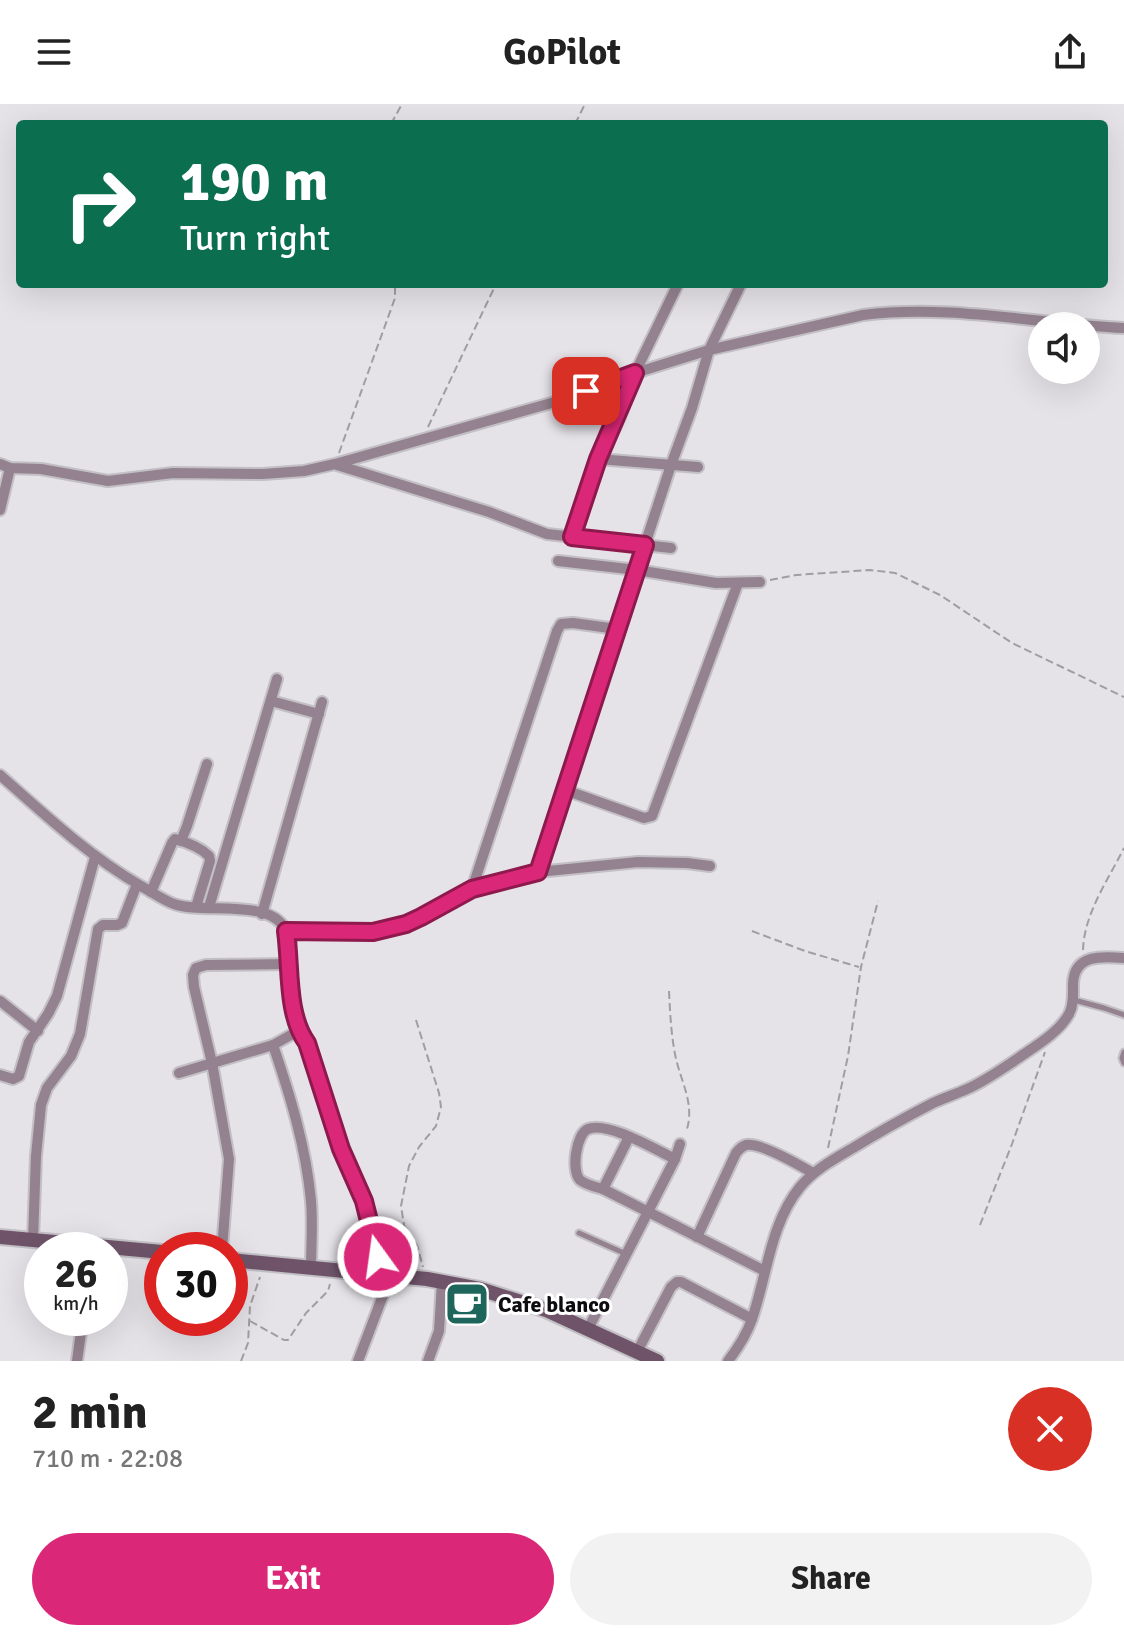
<!DOCTYPE html>
<html lang="en">
<head>
<meta charset="utf-8">
<style>
	body { margin:0; font-family:Signika,sans-serif; background:#f2f2f2; color:#222; height:100vh; display:flex; flex-direction:column; font-size:30px; white-space:nowrap }
	* { box-sizing:border-box; margin:0 }
	p { font-size:26px; color:#767676 }
	.icon { flex:none; width:44px; height:44px; fill:none; stroke:currentColor; stroke-width:2; stroke-linecap:round; stroke-linejoin:round }
	.map { position:relative; height:1257px; overflow:hidden }
	.side { display:flex; flex-direction:column; background:#fff; flex:1 }
	.side>* { flex:none }
	.top-card { position:absolute; left:16px; top:16px; width:1092px; height:168px; border-radius:8px; box-shadow:0 8px 32px #0002; background:#0b6e4f; color:#fff; overflow:hidden }
	.buttons { position:absolute; left:1028px; top:208px; display:grid; gap:16px }
	.buttons a { display:grid; place-items:center; width:72px; height:72px; border-radius:50%; background:#fff; box-shadow:0 8px 32px #0002; font-size:40px }
	.speed { position:absolute; left:24px; top:1128px; display:flex; gap:16px; font-size:40px; font-weight:700; text-align:center }
	.speed>* { display:grid; place-content:center; width:104px; height:104px; border-radius:50%; background:#fff; box-shadow:0 8px 32px #0002; line-height:1 }
	.speed small { font-size:20px; font-weight:400 }
	.speed .limit { border:12px solid #d22; background:#fff; color:#111 }
	.pin { position:absolute; display:grid; place-items:center; width:68px; height:68px; color:#fff; margin:-34px; border-radius:16px; box-shadow:0 4px 12px #0006 }
	.me { position:absolute; width:88px; margin:-44px; rotate:346deg; stroke-linejoin:round; filter:drop-shadow(0 0 6px #0008) }
	.turn { display:flex; align-items:center; gap:28px; height:168px; padding:0 32px; font-size:36px }
	.turn .icon { width:104px; height:104px; stroke-width:2.5 }
	.turn b { display:block; font-size:56px; line-height:68px }
	.round { display:grid; place-items:center; flex:none; width:84px; height:84px; border-radius:42px; background:#f2f2f2 }
	.head { display:flex; align-items:center; justify-content:space-between; height:136px; padding:0 32px }
	h1 { font-size:48px; font-weight:700; line-height:60px }
	.button { display:flex; gap:16px; margin-top:auto; padding:16px 32px }
	.button a { flex:1; height:92px; border-radius:48px; background:#db2777; color:#fff; font-size:32px; font-weight:700; line-height:92px; text-align:center }
	.button a+a { background:#f2f2f2; color:#222 }
	header { display:flex; justify-content:space-between; align-items:center; height:104px; padding:0 32px; background:#fff; font-size:36px; font-weight:700 }
	.map>svg:first-child { display:block }
	.lines { fill:none; stroke-linecap:round; stroke-linejoin:round }
	.lane-casing { stroke:#c2c0c5; stroke-width:9 }
	.street-casing { stroke:#c2c0c5; stroke-width:14 }
	.secondary-casing { stroke:#c2c0c5; stroke-width:18 }
	.path { stroke:#a09ea3; stroke-width:2; stroke-dasharray:8 4; stroke-linecap:butt }
	.lane { stroke:#958290; stroke-width:5 }
	.street { stroke:#958290; stroke-width:10 }
	.secondary { stroke:#6f5469; stroke-width:14 }
	.route-casing { stroke:#8e194d; stroke-width:20 }
	.route { stroke:#db2777; stroke-width:14 }
	.labels { text-anchor:middle; stroke-width:6; stroke-linejoin:round; paint-order:stroke }
	.poi-label { font-size:22px; font-weight:bold; fill:#0d0c0e; stroke:#fff; text-anchor:start }
</style>
</head>
<body>
<header><svg class="icon" aria-label="menu" viewBox="0 0 24 24"><path d="M4 6h16M4 12h16M4 18h16"/></svg>GoPilot<svg class="icon" aria-label="share" viewBox="0 0 24 24"><path d="M12 15V3M7 8l5-5 5 5M5 13v7h14v-7"/></svg></header>
<div class="map">
<svg width="1124" height="1257" viewBox="0 0 1124 1257">
	<rect width="100%" height="100%" fill="#e5e2e8"/>
	<g class="lines">
		<!-- lane casing -->
		<g class="lane-casing">
			<g id="lane">
				<path d="M1074,896L1104,904L1124,911"/>
				<path d="M1124,948L1122,954L1124,959"/>
				<path d="M579,1129L626,1150"/>
			</g>
		</g>
		<!-- street casing -->
		<g class="street-casing">
			<g id="street">
				<path d="M598,355L698,363"/>
				<path d="M0,360L10,364L41,365L108,377L173,369L263,370L304,367L335,360L562,296L635,269L709,246L863,211C950,200 1037,220 1124,224"/>
				<path d="M337,361L489,408L547,430L671,444"/>
				<path d="M0,406L10,364"/>
				<path d="M572,433L598,355L635,269L678,180"/>
				<path d="M558,457L637,466L716,479L760,478"/>
				<path d="M271,597L319,610"/>
				<path d="M0,671C45,711 89,752 141,782C152,788 163,796 174,800C203,811 276,792 287,830L294,900L298,927L273,941L179,969"/>
				<path d="M565,686L644,714L652,712L738,479"/>
				<path d="M181,737L187,722L207,660"/>
				<path d="M538,768L671,361L692,304L709,246L741,180"/>
				<path d="M472,785L557,527L561,520L573,519L617,525"/>
				<path d="M151,788L172,739L175,735C186,738 201,744 209,752L210,757L196,803"/>
				<path d="M209,803L277,575"/>
				<path d="M262,810L322,598"/>
				<path d="M286,827L373,828L406,820L421,813L472,785L538,768L638,758L687,759L710,762"/>
				<path d="M0,897L38,927"/>
				<path d="M298,927L307,939C319,975 329,1011 342,1046C358,1087 378,1126 377,1171"/>
				<path d="M273,941C290,991 306,1043 311,1097C313,1119 311,1142 311,1165"/>
				<path d="M0,971L13,975L19,972L29,938L48,910L57,892L95,753"/>
				<path d="M680,1040L675,1055C656,1046 608,1017 588,1025C576,1030 571,1067 580,1076C586,1081 596,1083 603,1085L765,1167"/>
				<path d="M603,1085L629,1033"/>
				<path d="M697,1133L736,1049C740,1045 740,1043 746,1041C760,1038 801,1062 813,1069"/>
				<path d="M33,1136L36,1052L41,1001L47,984L71,952L80,930L98,825L103,821H117L122,819L137,780"/>
				<path d="M222,1146L229,1055L212,959L194,883L193,871L196,864L206,861L289,860"/>
				<path d="M588,1225L675,1055"/>
				<path d="M637,1248L671,1183L677,1178H681L752,1215"/>
				<path d="M77,1257L83,1214"/>
				<path d="M358,1257L390,1173"/>
				<path d="M428,1257L439,1227L442,1178"/>
				<path d="M728,1257C738,1244 747,1230 752,1215C767,1172 770,1120 800,1083C814,1066 834,1055 853,1044C879,1028 906,1013 933,999C944,994 956,990 967,985C983,978 999,967 1014,957C1032,944 1058,930 1069,910C1074,901 1073,890 1073,880C1074,850 1102,852 1124,854"/>
			</g>
		</g>
		<!-- secondary casing -->
		<g class="secondary-casing">
			<g id="secondary">
				<path d="M0,1133L162,1148"/>
				<path d="M230,1156L427,1175L480,1185L546,1206L657,1257"/>
			</g>
		</g>
		<!-- path -->
		<g class="path">
			<path d="M391,20L402,0"/>
			<path d="M575,20L585,0"/>
			<path d="M428,323L496,180"/>
			<path d="M339,349L395,194V180"/>
			<path d="M770,476L796,471L870,466L895,469L940,491L1012,539L1124,593"/>
			<path d="M752,827L805,847L859,863"/>
			<path d="M1083,846C1084,810 1108,776 1124,744"/>
			<path d="M669,887C670,908 671,929 675,950C680,977 696,1000 686,1028"/>
			<path d="M416,916L439,989L441,1003L436,1022L419,1043L409,1062L401,1102L404,1121L417,1141L423,1163"/>
			<path d="M828,1044L848,952L861,863L878,797"/>
			<path d="M980,1121L1012,1040L1045,948"/>
			<path d="M250,1217L284,1236H288L306,1209L328,1187L330,1180"/>
			<path d="M241,1257L248,1239L250,1202L260,1173"/>
		</g>
		<!-- lane -->
		<use href="#lane" class="lane"/>
		<!-- street -->
		<use href="#street" class="street"/>
		<!-- secondary -->
		<use href="#secondary" class="secondary"/>
	</g>
	<g class="lines">
		<!-- route casing -->
		<g class="route-casing">
			<path id="route" d="M378,1153L364,1097L341,1045L307,939C286,910 291,862 286,827L373,828L406,820L421,813L472,785L538,768L645,441L572,433L598,355L635,269L586,287"/>
		</g>
		<!-- route -->
		<use href="#route" class="route"/>
	</g>
	<!-- icons -->
	<defs>
		<g id="cafe-square" transform="scale(2.3)"><rect x="-9" y="-9" width="18" height="18" rx="4" fill="#1e665c" stroke="#fff"/><path d="M-5.5-4.5H6V0H3Q3 3.5 0 3.5H-2.5Q-5.5 3.5-5.5 0ZM3-3.2v2h1.7v-2ZM-6 4.5H4V6H-6Z" fill="#fff"/></g>
	</defs>
	<g fill-rule="evenodd">
		<use href="#cafe-square" x="467" y="1200"/>
	</g>
	<g class="labels">
		<!-- poi labels -->
		<g class="poi-label">
			<text x="498" y="1208">Cafe blanco</text>
		</g>
	</g>
</svg>
<div class="buttons">
<a><svg class="icon" aria-label="sound" viewBox="0 0 24 24"><path d="M4 9h4l5-4v14l-5-4H4zM17 9q2 3 0 6"/></svg></a>
</div>
<div class="speed"><div>26<small>km/h</small></div><div class="limit">30</div></div>
<div class="pin" style="left:586px;top:287px;background:#d93025"><svg class="icon" aria-label="arrive" viewBox="0 0 24 24"><path d="M6 21V4h12l-3 4 3 4H6"/></svg></div>
<svg class="me" style="left:378px;top:1153px" viewBox="-20 -20 40 40"><circle r="17" fill="#db2777" stroke="#fff" stroke-width="3"/><path d="M0-11L8 9 0 5-8 9z" fill="#fff"/></svg>
<div class="top-card">
<div class="turn"><svg class="icon" aria-label="right" viewBox="0 0 24 24"><path d="M7 20v-9h11M14 6l5 5-5 5"/></svg><div><b>190 m</b>Turn right</div></div>
</div>
</div>
<section class="side">
<div class="head"><div><h1>2 min</h1><p>710 m · 22:08</p></div><a class="round" style="background:#d93025;color:#fff"><svg class="icon" aria-label="close" viewBox="0 0 24 24"><path d="M6 6l12 12M18 6L6 18"/></svg></a></div>
<div class="button"><a>Exit</a><a>Share</a></div>
</section>
</body>
</html>
